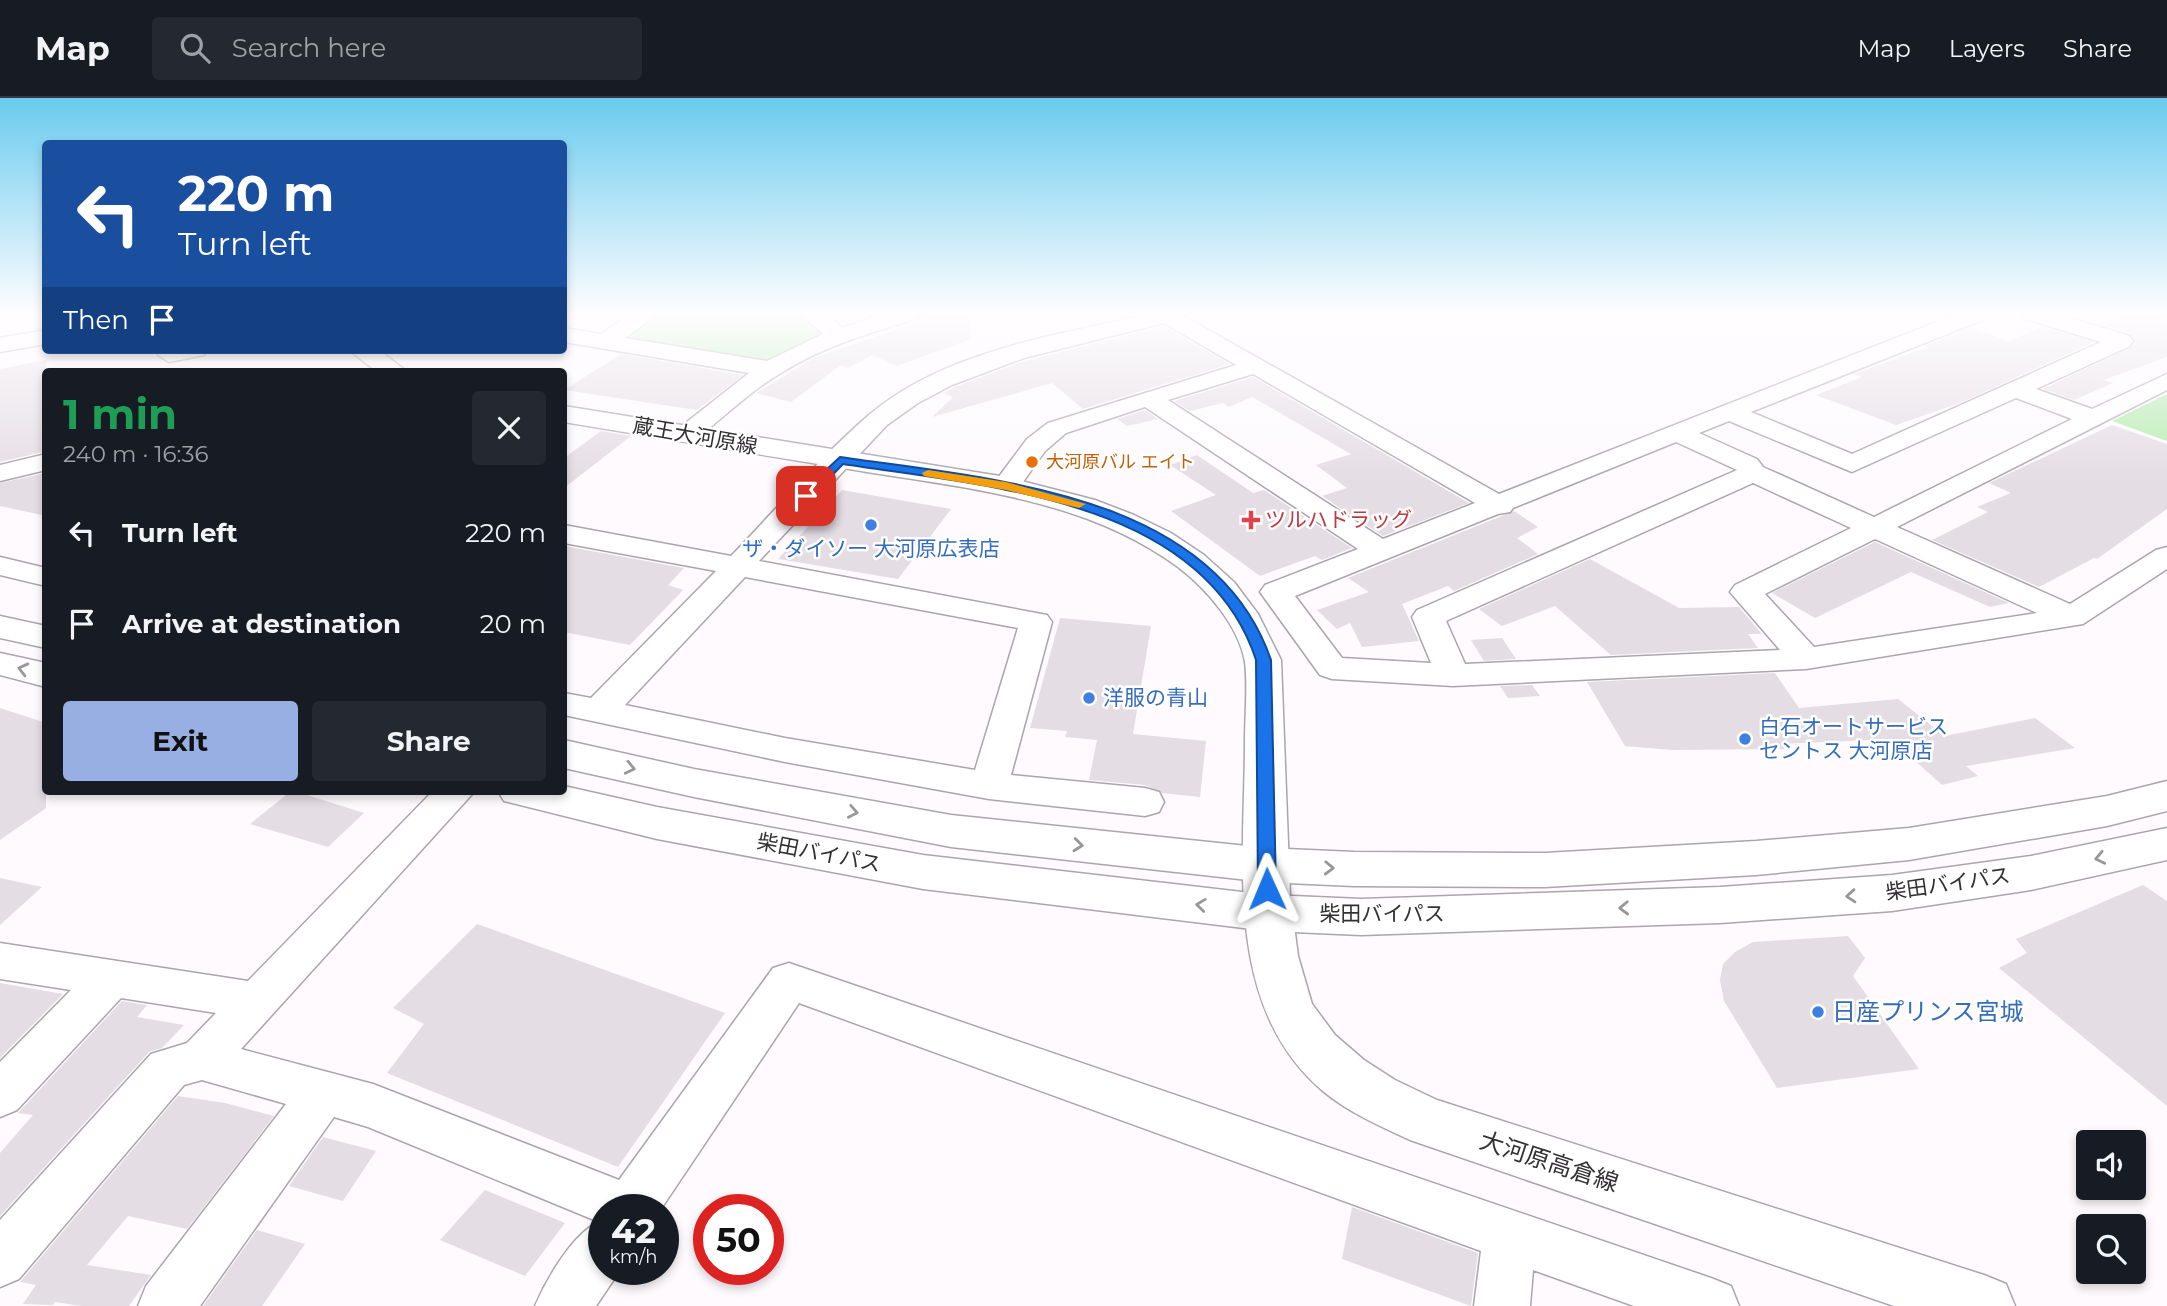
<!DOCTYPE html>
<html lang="en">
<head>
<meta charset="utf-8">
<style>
	body { margin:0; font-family:Montserrat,"Noto Sans JP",sans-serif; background:#242831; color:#f1f3f6; height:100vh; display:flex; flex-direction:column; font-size:26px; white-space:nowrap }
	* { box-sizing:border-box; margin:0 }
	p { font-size:23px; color:#9ea1a6 }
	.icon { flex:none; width:38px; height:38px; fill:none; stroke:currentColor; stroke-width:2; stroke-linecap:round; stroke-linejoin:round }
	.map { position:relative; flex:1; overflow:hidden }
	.panel { position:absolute; left:42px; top:270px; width:525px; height:427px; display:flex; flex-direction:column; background:#171b24; border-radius:7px; box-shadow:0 4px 10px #0003 }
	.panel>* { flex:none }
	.banner { position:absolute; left:42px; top:42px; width:525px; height:214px; border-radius:7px; box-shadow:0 4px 10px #0003; background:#1a4fa0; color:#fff; overflow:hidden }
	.controls { position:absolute; left:2076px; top:1032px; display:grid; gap:14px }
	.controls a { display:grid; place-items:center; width:70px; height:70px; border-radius:7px; background:#171b24; box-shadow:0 4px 10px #0003; font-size:35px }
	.speed { position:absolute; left:588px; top:1096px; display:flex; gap:14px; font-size:35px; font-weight:700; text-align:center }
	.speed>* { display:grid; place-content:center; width:91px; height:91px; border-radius:50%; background:#171b24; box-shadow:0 4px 10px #0003; line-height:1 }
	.speed small { font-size:18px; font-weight:400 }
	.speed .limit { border:10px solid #d22; background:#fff; color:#111 }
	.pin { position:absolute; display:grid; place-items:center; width:60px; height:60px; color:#fff; margin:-30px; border-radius:14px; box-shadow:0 4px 10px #0006 }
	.me { position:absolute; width:77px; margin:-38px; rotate:359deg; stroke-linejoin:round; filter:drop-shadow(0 0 5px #0008) }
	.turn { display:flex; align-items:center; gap:24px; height:147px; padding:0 21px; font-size:32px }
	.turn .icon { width:91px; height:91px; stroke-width:2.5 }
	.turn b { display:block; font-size:49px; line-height:60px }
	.then { display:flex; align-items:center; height:66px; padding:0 21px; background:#0003; gap:14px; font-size:26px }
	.round { display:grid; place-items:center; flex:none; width:74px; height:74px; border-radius:7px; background:#242831 }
	.summary { display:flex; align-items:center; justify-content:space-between; height:119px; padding:0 21px }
	h1 { font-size:42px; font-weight:700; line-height:52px; color:#1e9e55 }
	.action { display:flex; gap:14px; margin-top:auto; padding:14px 21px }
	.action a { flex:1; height:80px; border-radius:7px; background:#98afe3; color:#111; font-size:28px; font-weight:700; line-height:80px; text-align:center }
	.action a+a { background:#242831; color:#f1f3f6 }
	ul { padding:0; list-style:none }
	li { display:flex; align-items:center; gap:21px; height:91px; padding:0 21px }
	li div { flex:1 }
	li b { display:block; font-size:26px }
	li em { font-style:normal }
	header { display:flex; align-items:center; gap:42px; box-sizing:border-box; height:98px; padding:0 35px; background:#171b24; border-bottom:2px solid #363941 }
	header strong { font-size:33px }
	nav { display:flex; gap:38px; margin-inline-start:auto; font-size:24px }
	.search { width:490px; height:63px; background:#242831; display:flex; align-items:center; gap:18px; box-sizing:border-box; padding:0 24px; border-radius:7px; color:#9ea1a6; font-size:26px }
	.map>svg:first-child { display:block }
	.green { fill:#b5ebaf }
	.building { fill:#e4dde4 }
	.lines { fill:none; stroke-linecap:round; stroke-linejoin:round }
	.minor-casing { stroke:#aca5ac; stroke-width:3 }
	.major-casing { stroke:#aca5ac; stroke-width:3 }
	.highway-casing { stroke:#aca5ac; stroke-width:3 }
	.minor { fill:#fff; fill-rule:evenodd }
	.major { fill:#fff; fill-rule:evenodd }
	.highway { fill:#fff; fill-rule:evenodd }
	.oneway { stroke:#999899 }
	.route { fill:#1a73e8; stroke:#114b97; stroke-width:2 }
	.slow { fill:#f59e0b }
	.food-dot { fill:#e8710a; stroke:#fff; stroke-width:2.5 }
	.health-dot { fill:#e0444e; stroke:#fff; stroke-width:2.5 }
	.shop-dot { fill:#3f7fe0; stroke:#fff; stroke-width:2.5 }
	.labels { text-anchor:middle; stroke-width:5; stroke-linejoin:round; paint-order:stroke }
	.far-food-label { font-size:18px; fill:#c56008; stroke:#fff; text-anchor:start }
	.street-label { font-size:21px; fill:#333033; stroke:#fff }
	.health-label { font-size:21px; fill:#be3a42; stroke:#fff; text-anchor:start }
	.shop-label { font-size:21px; fill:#366cbe; stroke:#fff; text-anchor:start }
	.near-shop-label { font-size:24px; fill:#366cbe; stroke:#fff; text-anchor:start }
	.near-street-label { font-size:24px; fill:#333033; stroke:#fff }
</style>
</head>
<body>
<header>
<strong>Map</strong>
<div class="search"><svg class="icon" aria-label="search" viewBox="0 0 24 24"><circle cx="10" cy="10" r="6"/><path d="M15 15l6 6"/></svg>Search here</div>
<nav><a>Map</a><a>Layers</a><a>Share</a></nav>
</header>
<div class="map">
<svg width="2167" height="1208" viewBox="0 0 2167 1208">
	<rect width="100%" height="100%" fill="#fefafe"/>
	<!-- green -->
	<g class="green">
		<path d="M655,216H802L827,235L767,265L618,241Z"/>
		<path d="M2167,296V343L2112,323Z"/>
	</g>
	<!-- building -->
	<g class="building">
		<path d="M921,216H968L971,241L897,268L873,257L848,270L841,267L791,304L756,295L814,260L917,224Z"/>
		<path d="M2122,216H2167V259L2103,282L2113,285L2074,302L2043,291L2132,249L2135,242L2131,235L2100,226Z"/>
		<path d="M1164,228L1230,266L1083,311L1052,285L932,319L953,299L944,295L955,289L1025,263Z"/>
		<path d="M2042,229L2094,244L1960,305L1896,327L1816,297L1862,279L1854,276L1928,249L1924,248L1970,230L2009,243Z"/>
		<path d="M621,256L743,277L697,312L564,292Z"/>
		<path d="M46,262V353L0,364V271Z"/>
		<path d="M1253,279L1469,405L1383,438L1322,398L1347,390L1316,367L1351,356L1252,299L1229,309L1223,305L1190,313L1174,303Z"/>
		<path d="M1145,312L1158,321L1127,328L1117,321Z"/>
		<path d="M2112,327L2167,346V411L2097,461L2094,460L2039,489L1932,442L1988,414L1977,409L2011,395L1989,385Z"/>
		<path d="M601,333L631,338L564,390V360Z"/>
		<path d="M1197,357L1253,395L1264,392L1352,450L1322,462L1315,458L1260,478L1171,413L1216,397L1170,367Z"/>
		<path d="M46,375V418L0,408V385Z"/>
		<path d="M842,392L951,411L898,481L778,461Z"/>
		<path d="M1514,413L1538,429L1517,440L1538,456L1454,493L1448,488L1402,506L1419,543L1362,549L1350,525L1337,531L1317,512L1369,494L1348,480Z"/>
		<path d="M1875,444L2009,505L1990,509L1911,474L1815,520L1772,495Z"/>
		<path d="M564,448L684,470L668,487L683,492L630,547L564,534Z"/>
		<path d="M1590,461L1679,510L1739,509L1762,536H1748L1758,550L1611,557L1555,508L1502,528L1479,511Z"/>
		<path d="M1060,520L1151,528L1133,636L1206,643L1200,699L1162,695L1145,687L1089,682L1097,642L1065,639L1067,633L1030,630Z"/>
		<path d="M1502,540L1516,561L1484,563L1471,542Z"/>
		<path d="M1775,575L1799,610L1898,601L1945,638L2035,620L2075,650L1966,668L1978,678L1942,687L1891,641L1781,646L1785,651L1672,652L1625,648L1587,584Z"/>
		<path d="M1532,587L1540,598L1508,600L1500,588Z"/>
		<path d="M0,610L46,625V710L0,742Z"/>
		<path d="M291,693H294L364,715L328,749L250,726Z"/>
		<path d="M0,780L42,789L0,827Z"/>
		<path d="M2143,787L2167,803V1008L1999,870L2027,855L2016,841Z"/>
		<path d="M477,826L725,915L618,1069L387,975L424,926L393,910Z"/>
		<path d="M1848,838L1865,860L1853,878L1919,971L1777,990L1724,903L1720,882L1723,866L1735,854L1753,844Z"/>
		<path d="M0,885L63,896L0,960Z"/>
		<path d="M122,903L147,907L137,919L184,927L162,950L149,954L0,1118V1055L33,1017L18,1015Z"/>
		<path d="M178,998L225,1005L274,1018L187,1131L128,1118L87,1167L151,1177L129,1208H81L55,1204L53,1207L23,1206L36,1187L20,1184Z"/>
		<path d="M323,1039L376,1053L343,1103L289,1088Z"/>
		<path d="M485,1092L565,1125L525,1178L440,1142Z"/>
		<path d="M1352,1109L1478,1155L1471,1208L1342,1161Z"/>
		<path d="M257,1132L305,1146L262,1208H203Z"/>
	</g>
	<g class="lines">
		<!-- minor casing -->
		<g class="minor-casing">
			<g id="minor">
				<path d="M631,216H657L625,240L767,263L823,236L801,216H826L842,230L884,216H919L916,221C869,235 822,249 781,275C750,293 724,319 696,341H678L674,336L678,331L749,275L564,244V230L601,236Z"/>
				<path d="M1147,216H1180L1499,396L1957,216H1988L1985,221L1751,314L1852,356L2101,244L2025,221L2022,216H2057L2130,238L2133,243L2130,248L2036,291L2092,311L2167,276V292L1897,429L2070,506L2156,452L2167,449V471L2083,526L1806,571L1453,588L1332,581L1320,577L1260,494L1265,487L1358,451L1145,309L1066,335L1045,353L1016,394H996L992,388L1027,341L1048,325L1236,267L1164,225L1024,260L952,287L918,305L887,327L759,463L1047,517L1052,524L1011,677L1145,690L1159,694L1164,704L1159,714L1145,718L989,701L785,664L564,617V595L591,600L716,473L564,445V427L731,458C775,413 821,358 869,317C944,253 1054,238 1147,216ZM1253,276L1475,405L1383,441L1168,302ZM2016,300L2072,321L1874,419L1763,369L1757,361L1699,335L1729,323L1852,374ZM1676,344L1737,372L1417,512L1412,519L1431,565L1342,560L1295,498L1498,416L1510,414L1513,410ZM1753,385L1851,430L1735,487L1730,494L1780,552L1465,566L1446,523ZM1875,441L2037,515L1814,549L1765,496ZM745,479L1018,530L975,672L785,640L625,607Z"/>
				<path d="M46,232V246L0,254V240Z"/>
				<path d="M161,252H207L204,257L169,264L158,257Z"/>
				<path d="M46,356V372L0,383V367Z"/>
				<path d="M0,459L46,470V488L0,477Z"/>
				<path d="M433,693H475L241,951L373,986L619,1082L773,870L789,865L1711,1180L1731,1188L1739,1208H1634L1533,1172L1530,1208H1474L1481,1153L799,905L661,1111H604V1171H621L596,1208H535C546,1182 573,1135 599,1124L368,1029L334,1019L200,1208H138L146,1188L286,1006L202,982L184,987L19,1181L0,1189V1122L151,956L187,945L216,915L121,900L17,1012L0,1019V964L71,892L0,881V845L248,883Z"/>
			</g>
		</g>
		<!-- major casing -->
		<g class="major-casing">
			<g id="major">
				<path d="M349,252H379L406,273H376Z"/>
				<path d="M564,308L1006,379L1095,402L1134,417L1171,435L1204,457L1234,484L1258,516L1281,562L1290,797L1298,858L1312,906L1335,937L1364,962L1395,982L1437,1002L1984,1177L2006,1186L2015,1208H1894L1410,1042C1380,1028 1350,1015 1324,994C1222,909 1245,761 1245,643C1245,617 1248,589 1245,564C1239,528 1206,490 1178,469C1083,399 962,390 849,371C754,356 659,340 564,324Z"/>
			</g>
		</g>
		<!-- highway casing -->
		<g class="highway-casing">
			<g id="highway">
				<path d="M0,518L46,528V550L0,540Z"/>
				<path d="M0,555L46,565V589L0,577Z"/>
				<path d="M564,642L694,671L951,717L1266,750L1354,754L1545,755L1756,743L1909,730L2107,698L2167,683V713L2107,728L1909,762L1756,777L1545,789L1354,788L1266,784L951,749L694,699L564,670Z"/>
				<path d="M564,688L657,709L923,757L1268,797L1361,801L1720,789L1892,777L2031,758L2167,730V762L2031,792L1892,813L1720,825L1361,837L1268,833L923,791L657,741L504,703L498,693H564Z"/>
			</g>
		</g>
		<!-- minor -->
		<use href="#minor" class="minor"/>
		<!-- major -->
		<use href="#major" class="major"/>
		<!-- highway -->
		<use href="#highway" class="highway"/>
	</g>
	<!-- one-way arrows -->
	<defs><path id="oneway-chevron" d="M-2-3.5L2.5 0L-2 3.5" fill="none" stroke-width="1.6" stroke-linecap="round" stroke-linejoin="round" transform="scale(1.75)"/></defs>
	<g class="oneway">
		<use href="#oneway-chevron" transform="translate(23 571) rotate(-166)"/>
		<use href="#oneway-chevron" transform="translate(630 670) rotate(13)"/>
		<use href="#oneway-chevron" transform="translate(853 714) rotate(11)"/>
		<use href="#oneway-chevron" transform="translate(1078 747) rotate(6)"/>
		<use href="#oneway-chevron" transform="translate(2100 760) rotate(168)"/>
		<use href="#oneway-chevron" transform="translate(1329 770) rotate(2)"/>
		<use href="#oneway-chevron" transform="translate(1851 798) rotate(176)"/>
		<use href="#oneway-chevron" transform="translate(1201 807) rotate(-173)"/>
		<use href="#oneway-chevron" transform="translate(1624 810) rotate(178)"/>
	</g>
	<!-- sky -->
	<linearGradient id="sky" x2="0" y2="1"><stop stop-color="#6acbee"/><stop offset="0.56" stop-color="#fffdff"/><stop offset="1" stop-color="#fffdff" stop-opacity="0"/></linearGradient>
	<rect width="2167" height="385" fill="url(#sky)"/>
	<!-- route -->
	<path class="route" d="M840,359C988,381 1213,393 1271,562L1276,791L1274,796L1267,798L1258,791L1256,562C1203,400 983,388 843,366L810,400H801V395Z"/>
	<!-- slow -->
	<path class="slow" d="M928,372L1006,384L1086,406L1079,410L1006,392L924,378L922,375Z"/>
	<!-- markers -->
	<circle class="food-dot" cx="1032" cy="364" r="7"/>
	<path class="health-dot" d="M1247.5 411.5h7v7h7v7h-7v7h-7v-7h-7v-7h7z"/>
	<g class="shop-dot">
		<circle cx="871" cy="427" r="7"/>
		<circle cx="1089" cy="600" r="7"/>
		<circle cx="1745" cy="641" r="7"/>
		<circle cx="1818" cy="914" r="7"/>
	</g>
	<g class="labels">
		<!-- far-food labels -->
		<g class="far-food-label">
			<text x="1046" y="370">大河原バル エイト</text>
		</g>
		<!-- street labels -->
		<g class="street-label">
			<text transform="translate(695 338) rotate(10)" y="7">蔵王大河原線</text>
			<text transform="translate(819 755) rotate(11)" y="7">柴田バイパス</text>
			<text transform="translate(1948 786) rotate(-8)" y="7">柴田バイパス</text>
			<text x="1382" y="823">柴田バイパス</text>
		</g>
		<!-- health labels -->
		<g class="health-label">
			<text x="1265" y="429">ツルハドラッグ</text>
		</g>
		<!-- shop labels -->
		<g class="shop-label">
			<text x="871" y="458" text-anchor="middle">ザ・ダイソー 大河原広表店</text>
			<text x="1103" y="607">洋服の青山</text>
			<text x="1759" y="636">白石オートサービス<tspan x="1759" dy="24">セントス 大河原店</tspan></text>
		</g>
		<!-- near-shop labels -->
		<g class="near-shop-label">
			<text x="1832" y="922">日産プリンス宮城</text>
		</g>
		<!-- near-street labels -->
		<g class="near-street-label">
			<text transform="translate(1549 1064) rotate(18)" y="8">大河原高倉線</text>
		</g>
	</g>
</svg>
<div class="controls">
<a><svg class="icon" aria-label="sound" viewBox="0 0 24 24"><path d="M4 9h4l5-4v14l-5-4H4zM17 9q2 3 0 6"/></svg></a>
<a><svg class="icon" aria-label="search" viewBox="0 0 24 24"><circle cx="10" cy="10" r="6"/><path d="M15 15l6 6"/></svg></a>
</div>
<div class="speed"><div>42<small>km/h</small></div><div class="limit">50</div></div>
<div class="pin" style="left:806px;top:398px;background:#d93025"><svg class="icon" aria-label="arrive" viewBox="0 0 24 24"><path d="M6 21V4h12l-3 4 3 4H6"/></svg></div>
<svg class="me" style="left:1267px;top:791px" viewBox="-20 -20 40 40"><path d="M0-17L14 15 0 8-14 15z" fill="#1a73e8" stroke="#fff" stroke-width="4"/></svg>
<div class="banner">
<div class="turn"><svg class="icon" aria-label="left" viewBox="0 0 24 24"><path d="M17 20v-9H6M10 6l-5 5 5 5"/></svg><div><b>220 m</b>Turn left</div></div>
<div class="then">Then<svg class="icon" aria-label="arrive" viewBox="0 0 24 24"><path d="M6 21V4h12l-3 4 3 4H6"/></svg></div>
</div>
<section class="panel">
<div class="summary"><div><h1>1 min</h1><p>240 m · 16:36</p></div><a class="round"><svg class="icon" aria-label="close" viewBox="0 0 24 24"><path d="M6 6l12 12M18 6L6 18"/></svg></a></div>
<ul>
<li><svg class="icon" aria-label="left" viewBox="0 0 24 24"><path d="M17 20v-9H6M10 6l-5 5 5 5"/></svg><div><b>Turn left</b></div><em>220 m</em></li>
<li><svg class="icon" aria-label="arrive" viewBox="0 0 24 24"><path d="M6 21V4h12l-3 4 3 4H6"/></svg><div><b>Arrive at destination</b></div><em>20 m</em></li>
</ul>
<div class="action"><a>Exit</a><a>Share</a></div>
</section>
</div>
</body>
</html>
